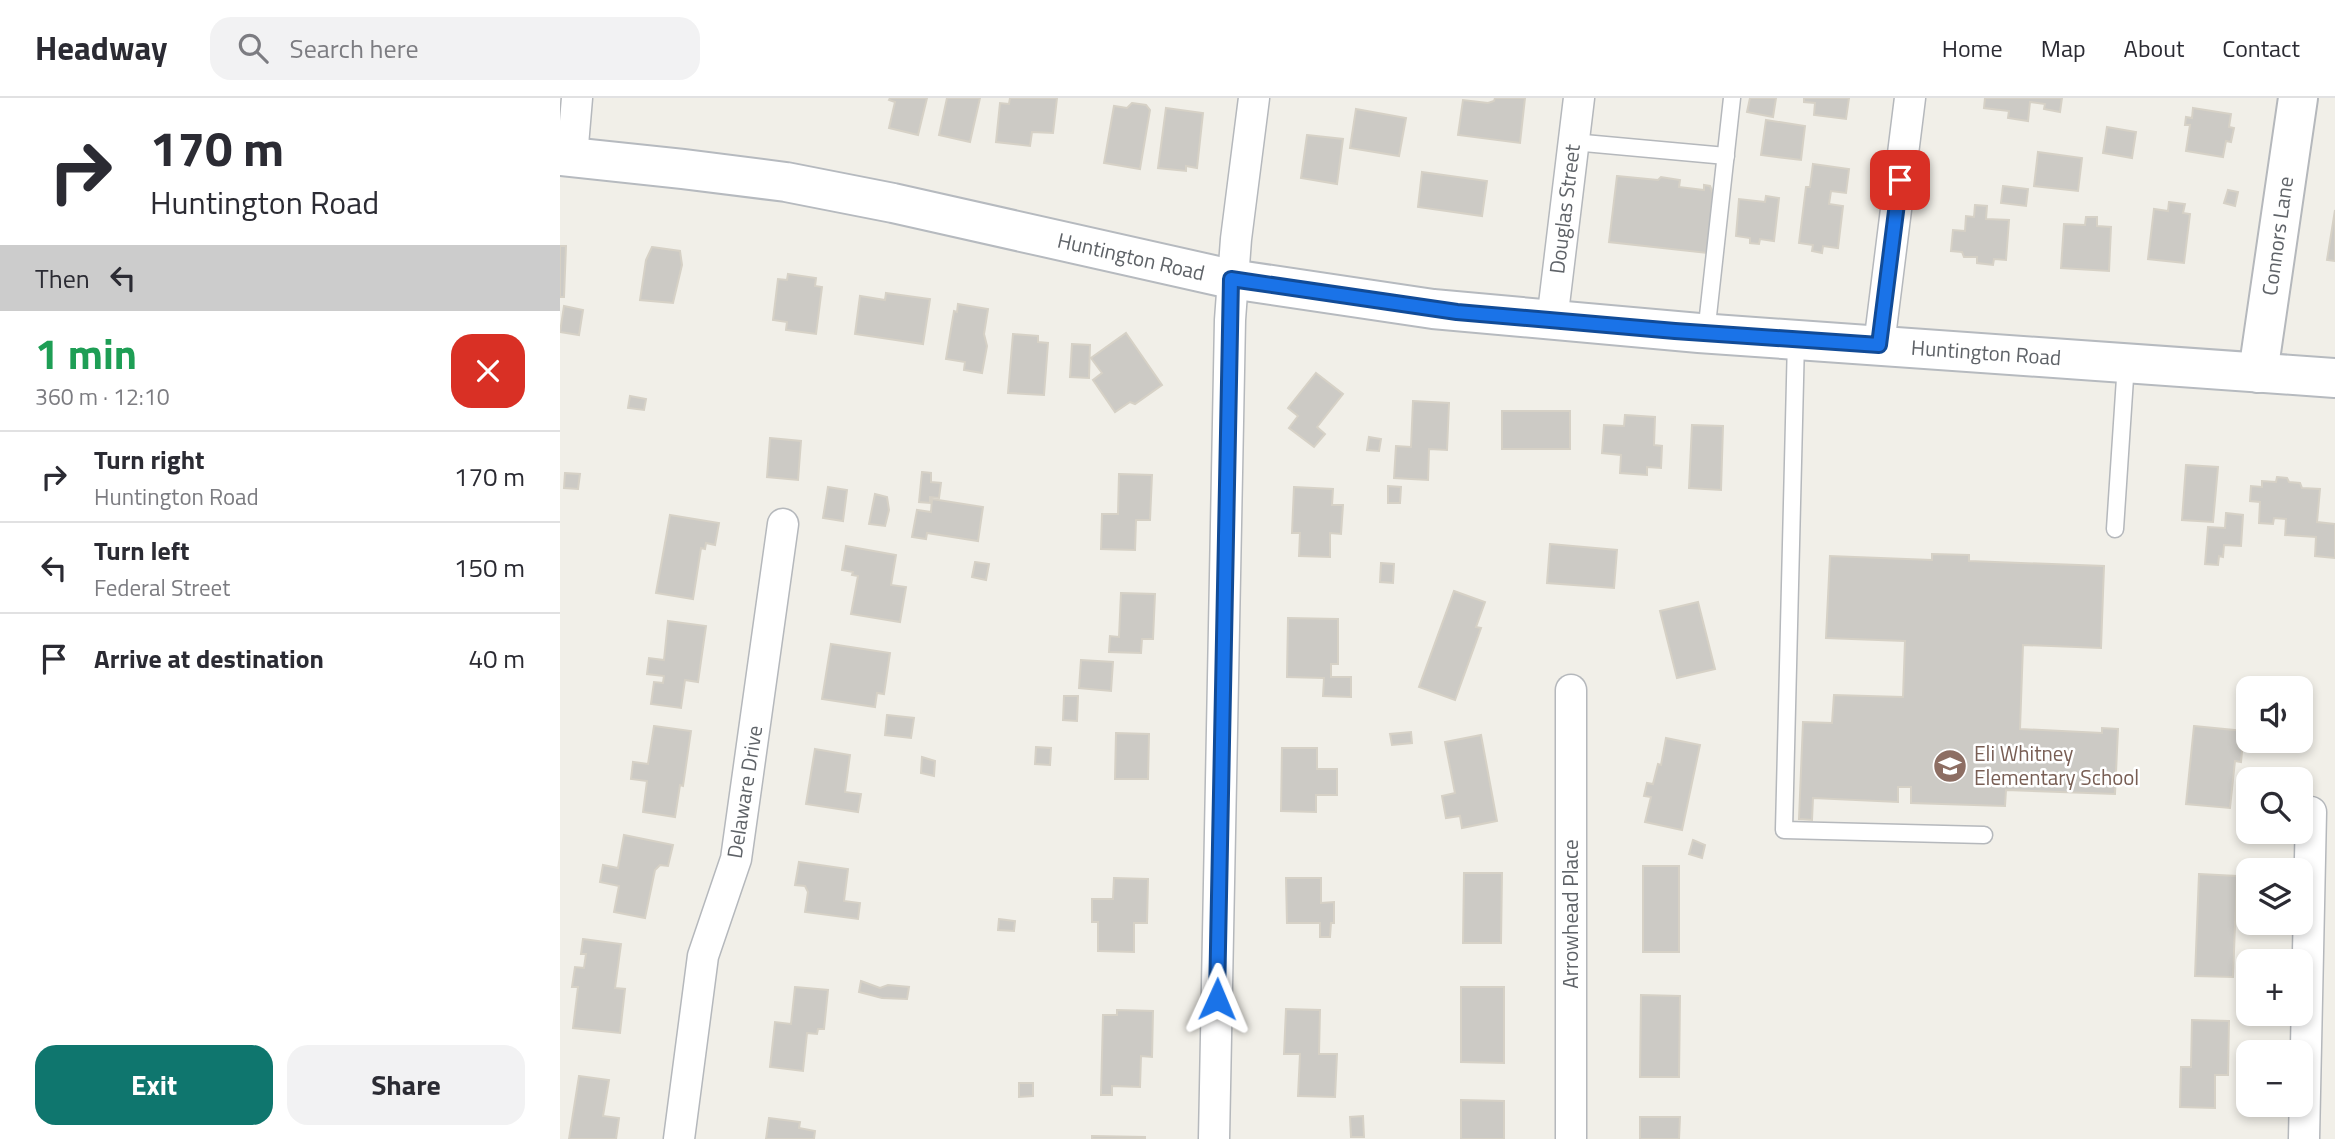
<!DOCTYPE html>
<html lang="en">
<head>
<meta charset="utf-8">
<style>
	body { margin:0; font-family:"Titillium Web",sans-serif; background:#f2f2f3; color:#2b2b33; height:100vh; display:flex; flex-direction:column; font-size:26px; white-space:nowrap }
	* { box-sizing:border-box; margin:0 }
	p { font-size:23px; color:#7c7c81 }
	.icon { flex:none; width:38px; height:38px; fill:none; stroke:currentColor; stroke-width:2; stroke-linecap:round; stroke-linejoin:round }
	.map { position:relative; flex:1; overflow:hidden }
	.sheet { display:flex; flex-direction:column; background:#fff; width:560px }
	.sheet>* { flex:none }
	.top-card { background:#fff; color:#2b2b33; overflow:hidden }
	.controls { position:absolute; left:1676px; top:578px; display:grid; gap:14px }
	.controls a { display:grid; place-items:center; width:77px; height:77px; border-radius:14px; background:#fff; box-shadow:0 4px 10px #0003; font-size:35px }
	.pin { position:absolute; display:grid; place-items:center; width:60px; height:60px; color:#fff; margin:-30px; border-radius:14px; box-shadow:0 4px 10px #0006 }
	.me { position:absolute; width:77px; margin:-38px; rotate:1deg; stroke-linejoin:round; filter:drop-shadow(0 0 5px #0008) }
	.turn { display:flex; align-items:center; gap:24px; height:147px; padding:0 35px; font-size:32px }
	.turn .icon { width:91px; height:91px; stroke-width:2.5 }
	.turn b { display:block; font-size:49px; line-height:60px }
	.then { display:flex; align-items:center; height:66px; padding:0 35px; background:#0003; gap:14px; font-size:26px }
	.round { display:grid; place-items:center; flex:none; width:74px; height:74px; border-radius:21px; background:#f2f2f3 }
	.summary { display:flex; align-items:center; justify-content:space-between; height:119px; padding:0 35px }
	h1 { font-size:42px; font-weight:700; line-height:52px; color:#1e9e55 }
	.action { display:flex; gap:14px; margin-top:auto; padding:14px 35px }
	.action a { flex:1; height:80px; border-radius:21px; background:#0f766e; color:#fff; font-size:28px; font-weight:700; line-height:80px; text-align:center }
	.action a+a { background:#f2f2f3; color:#2b2b33 }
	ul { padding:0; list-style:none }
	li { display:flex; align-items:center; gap:21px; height:91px; padding:0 35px; border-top:2px solid #e1e1e2 }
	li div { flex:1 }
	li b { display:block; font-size:26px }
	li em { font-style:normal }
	header { display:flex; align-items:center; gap:42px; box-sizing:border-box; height:98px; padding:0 35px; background:#fff; border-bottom:2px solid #e1e1e2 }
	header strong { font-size:33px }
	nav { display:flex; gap:38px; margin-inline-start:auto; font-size:24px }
	.search { width:490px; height:63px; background:#f2f2f3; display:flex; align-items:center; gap:18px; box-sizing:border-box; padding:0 24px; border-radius:21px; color:#7c7c81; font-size:26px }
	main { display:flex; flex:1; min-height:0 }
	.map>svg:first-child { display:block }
	.building { fill:#cccac5; stroke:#d6d1c6; stroke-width:2 }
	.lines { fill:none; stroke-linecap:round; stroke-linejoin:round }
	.service-casing { stroke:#b5b8bc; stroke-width:19 }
	.minor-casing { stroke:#b5b8bc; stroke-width:33 }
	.tertiary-casing { stroke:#b5b8bc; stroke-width:42 }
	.secondary-casing { stroke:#b6babf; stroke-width:42 }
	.service { stroke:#fff; stroke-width:16 }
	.minor { stroke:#fff; stroke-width:30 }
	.tertiary { stroke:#fff; stroke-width:38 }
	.secondary { stroke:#fff; stroke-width:38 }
	.route-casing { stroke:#114b97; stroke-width:18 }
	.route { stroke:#1a73e8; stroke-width:12 }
	.labels { text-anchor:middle; stroke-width:5; stroke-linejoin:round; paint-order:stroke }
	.street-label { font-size:21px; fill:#5f6368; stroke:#fff }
	.education-label { font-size:21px; fill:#785e54; stroke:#fff; text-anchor:start }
</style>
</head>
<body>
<header>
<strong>Headway</strong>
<div class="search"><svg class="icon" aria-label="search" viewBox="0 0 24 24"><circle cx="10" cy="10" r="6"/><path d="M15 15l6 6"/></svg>Search here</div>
<nav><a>Home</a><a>Map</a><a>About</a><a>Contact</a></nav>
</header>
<main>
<section class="sheet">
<div class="top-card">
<div class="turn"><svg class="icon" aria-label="right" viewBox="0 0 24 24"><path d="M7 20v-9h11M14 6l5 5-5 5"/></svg><div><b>170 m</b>Huntington Road</div></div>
<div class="then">Then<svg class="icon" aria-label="left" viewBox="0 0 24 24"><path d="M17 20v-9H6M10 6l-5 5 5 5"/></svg></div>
</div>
<div class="summary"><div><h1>1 min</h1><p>360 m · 12:10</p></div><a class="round" style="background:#d93025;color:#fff"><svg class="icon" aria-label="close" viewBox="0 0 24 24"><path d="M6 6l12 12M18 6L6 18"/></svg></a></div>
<ul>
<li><svg class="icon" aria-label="right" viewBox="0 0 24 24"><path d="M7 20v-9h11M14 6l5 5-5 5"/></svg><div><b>Turn right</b><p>Huntington Road</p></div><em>170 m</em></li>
<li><svg class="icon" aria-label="left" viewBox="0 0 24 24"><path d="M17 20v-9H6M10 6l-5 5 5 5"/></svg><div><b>Turn left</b><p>Federal Street</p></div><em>150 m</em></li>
<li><svg class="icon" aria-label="arrive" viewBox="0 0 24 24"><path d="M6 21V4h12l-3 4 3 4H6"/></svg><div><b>Arrive at destination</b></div><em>40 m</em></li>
</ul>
<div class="action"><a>Exit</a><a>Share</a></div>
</section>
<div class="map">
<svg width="1775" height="1041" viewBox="0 0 1775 1041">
	<rect width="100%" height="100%" fill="#f1efe8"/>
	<!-- building -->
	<g class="building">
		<path d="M330,0H367L358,37L329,30L335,4L329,2Z"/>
		<path d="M387,0H420L410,44L379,37Z"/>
		<path d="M450,0H497L493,35L472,34L470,48L436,44L440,5L449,6Z"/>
		<path d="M935,0H965L960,45L898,37L903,2L928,5L934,3Z"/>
		<path d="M1190,0H1216L1213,19L1187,14Z"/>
		<path d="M1244,0H1289L1286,21L1254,17L1255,5L1244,4Z"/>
		<path d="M1425,0H1502L1500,14L1484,11L1485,6L1470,4L1468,23L1448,20L1449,13L1424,10Z"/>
		<path d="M572,5L586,7L590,12L580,71L544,65L554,8L567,10Z"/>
		<path d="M606,10L643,15L637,70L626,68V73L598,70Z"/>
		<path d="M1633,10L1671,16L1669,29L1674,30L1671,44L1666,43L1663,59L1626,53L1630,27H1625L1626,19L1632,20Z"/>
		<path d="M796,11L846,20L839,58L790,50Z"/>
		<path d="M1206,22L1245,28L1241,62L1201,57Z"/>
		<path d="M1547,29L1576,34L1572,60L1543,55Z"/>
		<path d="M747,37L783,41L777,86L741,80Z"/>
		<path d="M1478,54L1522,60L1518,93L1474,88Z"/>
		<path d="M1253,66L1289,71L1286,95L1271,93L1269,106L1283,108L1278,150L1263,148L1262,155L1252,153L1253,147L1239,145L1246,89H1250Z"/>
		<path d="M862,74L927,83L922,118L858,109Z"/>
		<path d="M1057,78L1098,82L1101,79L1120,82L1119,89L1144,92V87L1150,88L1153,95L1147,155L1049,144Z"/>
		<path d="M1443,88L1468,91L1466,108L1441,105Z"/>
		<path d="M1668,92L1678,94L1675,108L1664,105Z"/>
		<path d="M1206,98L1219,100L1214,143L1200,141L1199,146L1190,145V140L1176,138L1179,101L1205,104Z"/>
		<path d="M1609,104L1625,106L1623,115L1630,116L1624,165L1588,161L1594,111L1608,113Z"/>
		<path d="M1415,107L1427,108L1426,121L1449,122L1446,162L1434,161L1433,167L1417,165V159H1404L1402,154L1391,153L1393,132L1405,133L1406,118L1414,119Z"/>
		<path d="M1775,112V163L1767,162Z"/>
		<path d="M1526,119H1537V128L1551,129L1549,173L1501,170L1504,126L1525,127Z"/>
		<path d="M0,148H6L4,199H0Z"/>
		<path d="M92,149L120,153L122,167L113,205L80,202L86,162Z"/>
		<path d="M228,176L256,180L255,188L262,189L256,236L226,232L227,224L213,222L218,181L227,182Z"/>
		<path d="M326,195L370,201L363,246L295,236L300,198L325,202Z"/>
		<path d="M398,206L428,211L424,236L427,248L422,275L404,272L405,264L386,261L394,213L397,214Z"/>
		<path d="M4,208L23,212L19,237L0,234Z"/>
		<path d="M566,235L602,287L575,306L570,304L555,314L533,282L542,275L531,260Z"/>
		<path d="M453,236L478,238V244L488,245L484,297L448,295Z"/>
		<path d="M512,246L530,247L529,280L510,279Z"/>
		<path d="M756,275L783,296L757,329L765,336L754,349L729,330L738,318L728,310Z"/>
		<path d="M70,298L86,301L84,312L68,310Z"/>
		<path d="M853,303L889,305L887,352L869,351L868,382L834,380L836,348L851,349Z"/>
		<rect x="942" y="313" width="68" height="38"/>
		<path d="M1065,317L1095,319L1094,347L1102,348L1101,370L1087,369V377L1060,375L1061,357L1042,355L1044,327L1064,328Z"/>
		<path d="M1132,327L1163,328L1161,392L1129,390Z"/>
		<path d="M809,339L821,341L819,353L807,352Z"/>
		<path d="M210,340L241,343L238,382L207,379Z"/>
		<path d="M1626,367L1658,369L1653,424L1622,422Z"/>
		<path d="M362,374L371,375V384L381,385L379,400L370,399V405L359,404Z"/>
		<path d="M5,375L20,376L18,391L4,390Z"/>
		<path d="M559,376L592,377L590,422H576L575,452L541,451L542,416H558Z"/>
		<path d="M1717,379L1727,380L1729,384L1740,385L1742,390L1760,391L1757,424L1775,426V460L1755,458L1756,439L1725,437L1726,421L1714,420L1713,426L1699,425L1700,404L1690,403L1691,388L1702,389V383L1716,384Z"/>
		<path d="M828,388L841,389L840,405H828Z"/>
		<path d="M268,389L287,392L283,423L263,420Z"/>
		<path d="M734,389L773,391L772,407H783L781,436L770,435V459L739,458L740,435H732Z"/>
		<path d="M315,396L327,399L329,412L325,428L309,426Z"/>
		<path d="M372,401L423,409L418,443L367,435L366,441L352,439L357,412L371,414Z"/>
		<path d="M1666,415L1683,417L1681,448L1664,447L1663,459L1659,458L1658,467L1645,466L1648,429L1665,430Z"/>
		<path d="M110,417L159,425L155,447L146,445L145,451L141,450L133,501L96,495Z"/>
		<path d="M990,446L1057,452L1054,490L987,485Z"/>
		<path d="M286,448L336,457L331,487L346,489L340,524L291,516L298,478L292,477L293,474L282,472Z"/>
		<path d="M1372,456L1409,457V463L1544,468L1541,550L1463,547L1460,631L1542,635V630L1558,631L1555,696L1446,692L1445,708L1351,705V689H1338V704L1253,700L1252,722L1239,721L1243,624L1272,625L1274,597L1343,599L1345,543L1266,540L1270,458L1372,462Z"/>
		<path d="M415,464L429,466L426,482L412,479Z"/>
		<path d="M821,465L834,466L833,485L820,484Z"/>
		<path d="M894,493L925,504L916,529L921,530L895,602L859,589Z"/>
		<path d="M561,495L595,496L593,541H582L581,555L549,554L550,538L559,539Z"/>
		<path d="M1138,504L1155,571L1117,580L1100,513Z"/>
		<path d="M728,520L778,521V566H771V579H791V599L763,598L764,580L727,579Z"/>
		<path d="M108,523L146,528L138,584L125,582L121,610L91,606L94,584L103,585L104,578L87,576L89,560L104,562Z"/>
		<path d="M271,546L330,555L324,596L317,595L315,609L262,601Z"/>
		<path d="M521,562L553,564L551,593L519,590Z"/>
		<path d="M504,598H518L517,623L503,622Z"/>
		<path d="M327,617L354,620L351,640L325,637Z"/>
		<path d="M94,628L131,633L123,688L120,687L115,719L83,714L87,683L71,681L73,664L88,666Z"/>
		<path d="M1634,628L1684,633L1681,664L1675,663L1670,710L1626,706Z"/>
		<path d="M851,634L852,645L832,647L830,636Z"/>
		<path d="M556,635L589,636L588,681H555Z"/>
		<path d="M921,637L937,723L902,730L900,718L886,720L882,698L895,695L885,644Z"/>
		<path d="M1106,640L1140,647L1122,732L1085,724L1091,699L1084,698L1087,685L1093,686L1098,666L1101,667Z"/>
		<path d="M476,649L491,650L490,667L475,666Z"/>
		<path d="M722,650H757V671H777V697H756V714L721,713Z"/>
		<path d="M255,651L290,657L285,694L301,696L298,714L246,706Z"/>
		<path d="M362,659L375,663L374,678L361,675Z"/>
		<path d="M64,737L113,747L108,768L100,767L95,772L85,820L54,814L59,788L40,784L43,767L58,770Z"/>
		<path d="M1133,742L1145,747L1142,760L1129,756Z"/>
		<path d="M239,764L288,771L284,803L300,805L298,821L245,814L248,794L245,788L235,787Z"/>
		<rect x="1083" y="768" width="36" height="86"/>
		<path d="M904,775H942L941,845H903Z"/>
		<path d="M1639,776L1677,778L1673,879L1635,878Z"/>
		<path d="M554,780L588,781L587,825H574V854L538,853V824H532V801H553Z"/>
		<path d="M726,780H761V805L774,804V825H771L770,839H760V825H727Z"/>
		<path d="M439,821L455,823L454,833L438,832Z"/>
		<path d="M23,841L61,846L55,890L65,891L60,935L13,930L18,889H12L15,869L24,870L26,856H21Z"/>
		<path d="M301,883L320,890L328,887L349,889L347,901L322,900L299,894Z"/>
		<path d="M235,889L268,892L264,931H258L257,936L247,935L243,973L210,969L215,924L231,926Z"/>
		<path d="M901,889H944V965L901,964Z"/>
		<path d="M1081,897L1120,898L1119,979H1080Z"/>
		<path d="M726,911L760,912L759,956H777L775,999L738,998L740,956H724Z"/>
		<path d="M557,912L593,913L592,959L581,958L580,989L552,988V997H541L543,917H557Z"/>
		<path d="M1632,922L1669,923L1668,977H1655V1010L1620,1009L1621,969H1631Z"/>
		<path d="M19,978L49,982L43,1018L59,1020L56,1041H9Z"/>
		<path d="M459,985H473V998L459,999Z"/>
		<path d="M901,1002L944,1003V1041H901Z"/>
		<path d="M803,1018L804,1039H791L790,1019Z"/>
		<path d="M1080,1019H1120L1119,1041H1080Z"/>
		<path d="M209,1020L240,1024L239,1030L255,1033L254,1041H206Z"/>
		<path d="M532,1038L585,1039V1041H532Z"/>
	</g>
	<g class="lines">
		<!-- service casing -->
		<g class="service-casing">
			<g id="service">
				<path d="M1013,44L1166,58"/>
				<path d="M1146,236L1172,0"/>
				<path d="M1236,242L1224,732L1424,737"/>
				<path d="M1555,431L1566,265"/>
			</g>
		</g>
		<!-- minor casing -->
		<g class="minor-casing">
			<g id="minor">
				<path d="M12,59L17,0"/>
				<path d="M992,223L1019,0"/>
				<path d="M1319,247L1350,0"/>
				<path d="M1011,592V1041"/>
				<path d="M119,1041L143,858L176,761L223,426"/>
				<path d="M654,1041L670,222L676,141L694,0"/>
				<path d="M1744,1041L1751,714"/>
			</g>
		</g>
		<!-- tertiary casing -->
		<g class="tertiary-casing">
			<path id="tertiary" d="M1698,275L1738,0"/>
		</g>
		<!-- secondary casing -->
		<g class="secondary-casing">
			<path id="secondary" d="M0,58L123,71L226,84L333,105L671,181L873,211L1139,235L1775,280"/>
		</g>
		<!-- service -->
		<use href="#service" class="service"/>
		<!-- minor -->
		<use href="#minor" class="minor"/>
		<!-- tertiary -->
		<use href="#tertiary" class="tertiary"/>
		<!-- secondary -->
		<use href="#secondary" class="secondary"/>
	</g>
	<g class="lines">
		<!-- route casing -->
		<g class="route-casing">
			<path id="route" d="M657,901L671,181L897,214L1115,233L1319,247L1340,82"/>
		</g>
		<!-- route -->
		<use href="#route" class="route"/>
	</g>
	<!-- icons -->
	<defs>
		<g id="school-disc" transform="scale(1.75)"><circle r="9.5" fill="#8d6e63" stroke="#fff"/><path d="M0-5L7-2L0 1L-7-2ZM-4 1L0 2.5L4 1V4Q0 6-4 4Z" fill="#fff"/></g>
	</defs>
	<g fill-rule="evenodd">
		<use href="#school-disc" x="1390" y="668"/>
	</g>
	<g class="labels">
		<!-- street labels -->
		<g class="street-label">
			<text transform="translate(1005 111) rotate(-83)" y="7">Douglas Street</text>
			<text transform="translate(1718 138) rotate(-82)" y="7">Connors Lane</text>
			<text transform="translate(571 159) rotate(13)" y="7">Huntington Road</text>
			<text transform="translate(1426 255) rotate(4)" y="7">Huntington Road</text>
			<text transform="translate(185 694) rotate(-81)" y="7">Delaware Drive</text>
			<text transform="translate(1011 816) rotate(-90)" y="7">Arrowhead Place</text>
		</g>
		<!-- education labels -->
		<g class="education-label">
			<text x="1414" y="663">Eli Whitney<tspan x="1414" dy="24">Elementary School</tspan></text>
		</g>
	</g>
</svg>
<div class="controls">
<a><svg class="icon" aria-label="sound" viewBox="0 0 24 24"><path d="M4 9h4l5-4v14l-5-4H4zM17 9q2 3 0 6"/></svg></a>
<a><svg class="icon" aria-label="search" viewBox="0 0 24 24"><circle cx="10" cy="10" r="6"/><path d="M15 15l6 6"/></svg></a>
<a><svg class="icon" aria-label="layers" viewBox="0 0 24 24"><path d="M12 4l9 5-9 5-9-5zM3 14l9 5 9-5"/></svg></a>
<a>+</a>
<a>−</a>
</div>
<div class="pin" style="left:1340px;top:82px;background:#d93025"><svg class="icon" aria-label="arrive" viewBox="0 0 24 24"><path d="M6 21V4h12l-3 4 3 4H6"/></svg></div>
<svg class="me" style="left:657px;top:901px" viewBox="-20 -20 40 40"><path d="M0-17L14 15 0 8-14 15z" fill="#1a73e8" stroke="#fff" stroke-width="4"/></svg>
</div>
</main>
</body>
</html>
